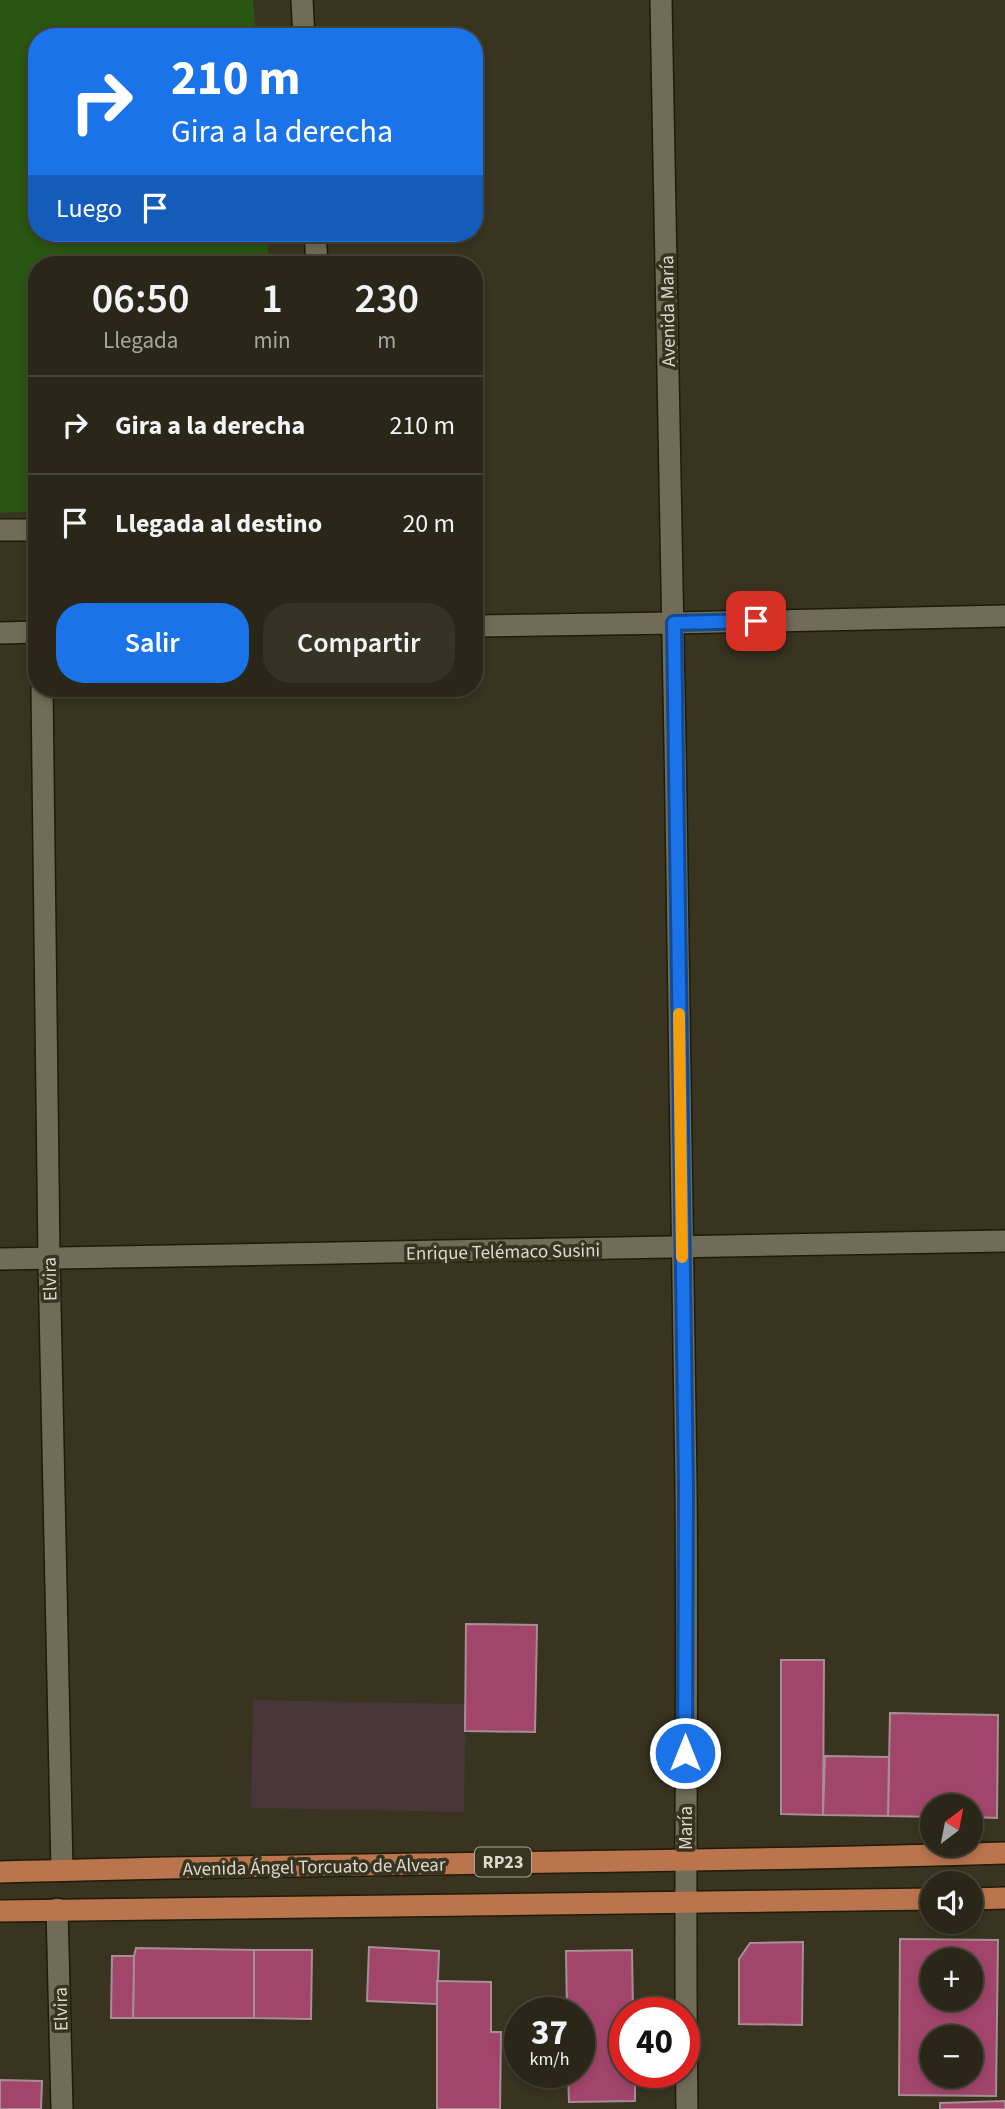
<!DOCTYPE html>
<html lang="es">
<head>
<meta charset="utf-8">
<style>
	body { margin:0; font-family:"Source Sans 3",sans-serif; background:#363325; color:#f1f3f6; height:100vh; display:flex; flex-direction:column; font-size:26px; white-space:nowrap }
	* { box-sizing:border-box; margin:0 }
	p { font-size:23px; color:#a5a5a2 }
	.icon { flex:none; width:38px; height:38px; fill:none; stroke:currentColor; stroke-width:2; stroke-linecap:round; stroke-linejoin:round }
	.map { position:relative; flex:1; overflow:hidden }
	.drawer { position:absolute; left:28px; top:256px; width:455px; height:441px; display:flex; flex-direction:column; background:#2a2718; border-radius:28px; box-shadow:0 4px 10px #0003,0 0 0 2px #464437 }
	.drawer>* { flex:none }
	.hud { position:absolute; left:28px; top:28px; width:455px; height:214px; border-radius:28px; box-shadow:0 4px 10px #0003,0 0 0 2px #464437; background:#1a73e8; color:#fff; overflow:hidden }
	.needle { width:46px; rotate:32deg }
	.controls { position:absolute; left:920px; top:1794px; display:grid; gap:14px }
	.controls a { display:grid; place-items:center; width:63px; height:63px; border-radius:50%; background:#2a2718; box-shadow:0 4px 10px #0003,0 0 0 2px #464437; font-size:35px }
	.speed { position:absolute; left:504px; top:1997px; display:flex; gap:14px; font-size:35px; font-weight:700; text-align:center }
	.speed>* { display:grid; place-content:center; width:91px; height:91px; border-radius:50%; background:#2a2718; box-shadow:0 4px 10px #0003,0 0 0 2px #464437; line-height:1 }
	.speed small { font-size:18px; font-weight:400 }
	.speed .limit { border:10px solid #d22; background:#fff; color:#111 }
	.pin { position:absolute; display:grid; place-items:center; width:60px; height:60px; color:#fff; margin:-30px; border-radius:14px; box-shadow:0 4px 10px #0006 }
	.me { position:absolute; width:77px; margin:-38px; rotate:0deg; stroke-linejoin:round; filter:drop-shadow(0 0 5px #0008) }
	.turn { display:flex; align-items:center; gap:24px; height:147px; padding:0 28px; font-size:32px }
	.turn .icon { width:91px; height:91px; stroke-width:2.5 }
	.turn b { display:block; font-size:49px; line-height:60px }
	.then { display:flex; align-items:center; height:66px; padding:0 28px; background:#0003; gap:14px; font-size:26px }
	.eta { display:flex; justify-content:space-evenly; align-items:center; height:119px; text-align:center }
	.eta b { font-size:42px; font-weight:600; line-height:49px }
	.primary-button { display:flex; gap:14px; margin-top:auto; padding:14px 28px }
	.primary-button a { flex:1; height:80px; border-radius:28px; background:#1a73e8; color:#fff; font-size:28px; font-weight:600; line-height:80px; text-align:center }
	.primary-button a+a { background:#363325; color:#f1f3f6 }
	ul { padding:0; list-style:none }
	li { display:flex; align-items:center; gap:21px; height:98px; padding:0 28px; border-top:2px solid #464437 }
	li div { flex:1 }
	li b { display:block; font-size:26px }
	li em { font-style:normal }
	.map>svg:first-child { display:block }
	.education { fill:#49353a }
	.green { fill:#295610 }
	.building { fill:#a1456a; stroke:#a78d95; stroke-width:2; fill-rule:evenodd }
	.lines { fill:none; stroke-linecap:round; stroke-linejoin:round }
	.street-casing { stroke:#1f1b08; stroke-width:24 }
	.secondary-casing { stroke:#1f1b08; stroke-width:24 }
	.primary-casing { stroke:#1f1b08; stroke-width:24 }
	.street { stroke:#716c57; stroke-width:21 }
	.secondary { stroke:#716c57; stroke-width:21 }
	.primary { stroke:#ba744e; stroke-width:21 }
	.route-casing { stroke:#114b97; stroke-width:18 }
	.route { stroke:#1a73e8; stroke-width:12 }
	.slow { stroke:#f59e0b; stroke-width:12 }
	.labels { text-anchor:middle; stroke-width:7; stroke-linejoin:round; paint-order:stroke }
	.shield { fill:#383420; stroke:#aba89a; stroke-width:2 }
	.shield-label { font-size:18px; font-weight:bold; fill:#dcdace }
	.street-label { font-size:19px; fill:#dcdace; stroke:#383420 }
</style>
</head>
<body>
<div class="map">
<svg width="1005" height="2109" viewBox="0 0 1005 2109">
	<rect width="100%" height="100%" fill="#383420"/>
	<!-- education -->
	<path class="education" d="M253,1700L466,1704L464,1812L251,1808Z"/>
	<!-- green -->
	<path class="green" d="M0,0H253L256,37H37V233H267L269,264H37V511L0,513Z"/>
	<!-- building -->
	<g class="building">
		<path d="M466,1624L537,1625L535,1732L465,1731Z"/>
		<path d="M781,1660H824L823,1815L781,1814Z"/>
		<path d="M890,1713L998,1715L997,1818L971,1817V1806H933V1817L888,1816Z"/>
		<path d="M825,1756L889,1757L888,1816L823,1815Z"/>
		<path d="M900,1939L998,1940L996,2096L899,2095ZM933,1960H971V1998H933ZM933,2037H971V2076H933Z"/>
		<path d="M803,1942L802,2025L739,2024V1959L750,1943Z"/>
		<path d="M369,1947L439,1951L437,2004L367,2001Z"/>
		<path d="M136,1948L254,1950V2018H133L134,1956Z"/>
		<path d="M254,1950H312L311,2019L254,2018Z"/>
		<path d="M632,1950L633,2012H625V2072H635V2101L569,2102L568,2072H579V2012H567L566,1951Z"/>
		<path d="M112,1956H134L133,2018H111Z"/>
		<path d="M437,1981L491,1982V2032H501L500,2109H437Z"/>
		<path d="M0,2080L42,2081L41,2109H0Z"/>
		<path d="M1005,2101V2109H940V2103Z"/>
	</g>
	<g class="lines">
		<!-- street casing -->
		<g class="street-casing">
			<g id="street">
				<path d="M302,0L304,37"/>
				<path d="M315,233L317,264"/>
				<path d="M0,530H37"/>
				<path d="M674,623L1005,616"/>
				<path d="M42,688L49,1258L62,1870"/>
				<path d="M0,1259L1005,1241"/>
				<path d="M57,1909L62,2109"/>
			</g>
		</g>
		<!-- secondary casing -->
		<g class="secondary-casing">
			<g id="secondary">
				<path d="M661,0C671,495 680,989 686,1484C688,1692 684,1901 687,2109"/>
				<path d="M474,626L674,623"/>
				<path d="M0,633L37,632"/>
			</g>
		</g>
		<!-- primary casing -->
		<g class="primary-casing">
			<g id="primary">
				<path d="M0,1872C335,1862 670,1864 1005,1853"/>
				<path d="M971,1899L1005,1898"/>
				<path d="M0,1911L933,1899"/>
			</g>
		</g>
		<!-- street -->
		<use href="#street" class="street"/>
		<!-- secondary -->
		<use href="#secondary" class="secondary"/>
		<!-- primary -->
		<use href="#primary" class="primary"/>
	</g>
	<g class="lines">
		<!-- route casing -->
		<g class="route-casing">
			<path id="route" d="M685,1753L686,1489L674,623L756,621"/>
		</g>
		<!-- route -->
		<use href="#route" class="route"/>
		<!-- slow -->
		<path class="slow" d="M679,1014L682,1257"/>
	</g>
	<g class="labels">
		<!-- shield labels -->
		<rect class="shield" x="475" y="1847.5" width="56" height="29" rx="5"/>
		<g class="shield-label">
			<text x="503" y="1868">RP23</text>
		</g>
		<!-- street labels -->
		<g class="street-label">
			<text transform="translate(667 311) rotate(-91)" y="7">Avenida María</text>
			<text transform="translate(503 1251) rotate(-1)" y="7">Enrique Telémaco Susini</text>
			<text transform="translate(49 1279) rotate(-91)" y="7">Elvira</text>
			<text transform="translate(685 1828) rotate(-90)" y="7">María</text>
			<text transform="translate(314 1866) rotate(-1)" y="7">Avenida Ángel Torcuato de Alvear</text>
			<text transform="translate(60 2009) rotate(-91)" y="7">Elvira</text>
		</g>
	</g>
</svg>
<div class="controls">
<a><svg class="needle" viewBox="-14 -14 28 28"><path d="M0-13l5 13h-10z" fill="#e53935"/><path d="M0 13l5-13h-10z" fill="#a5a5a2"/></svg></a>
<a><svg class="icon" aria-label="sound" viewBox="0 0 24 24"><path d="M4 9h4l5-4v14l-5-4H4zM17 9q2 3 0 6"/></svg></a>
<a>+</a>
<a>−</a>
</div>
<div class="speed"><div>37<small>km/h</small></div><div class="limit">40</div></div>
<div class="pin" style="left:756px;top:621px;background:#d93025"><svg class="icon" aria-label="arrive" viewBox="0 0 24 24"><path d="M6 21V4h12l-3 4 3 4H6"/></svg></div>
<svg class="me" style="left:685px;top:1753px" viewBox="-20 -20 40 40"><circle r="17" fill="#1a73e8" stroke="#fff" stroke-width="3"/><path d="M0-11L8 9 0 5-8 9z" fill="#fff"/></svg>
<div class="hud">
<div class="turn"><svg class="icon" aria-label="right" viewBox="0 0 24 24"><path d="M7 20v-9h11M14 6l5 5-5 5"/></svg><div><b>210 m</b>Gira a la derecha</div></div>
<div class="then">Luego<svg class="icon" aria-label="arrive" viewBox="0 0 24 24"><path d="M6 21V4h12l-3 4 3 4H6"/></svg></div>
</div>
<section class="drawer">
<div class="eta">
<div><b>06:50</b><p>Llegada</p></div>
<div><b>1</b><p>min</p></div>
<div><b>230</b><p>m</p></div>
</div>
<ul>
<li><svg class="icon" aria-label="right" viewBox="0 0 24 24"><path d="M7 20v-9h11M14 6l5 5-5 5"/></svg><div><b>Gira a la derecha</b></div><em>210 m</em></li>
<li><svg class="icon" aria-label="arrive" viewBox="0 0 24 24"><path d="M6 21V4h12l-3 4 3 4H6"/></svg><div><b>Llegada al destino</b></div><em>20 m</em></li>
</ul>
<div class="primary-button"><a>Salir</a><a>Compartir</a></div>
</section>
</div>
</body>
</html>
